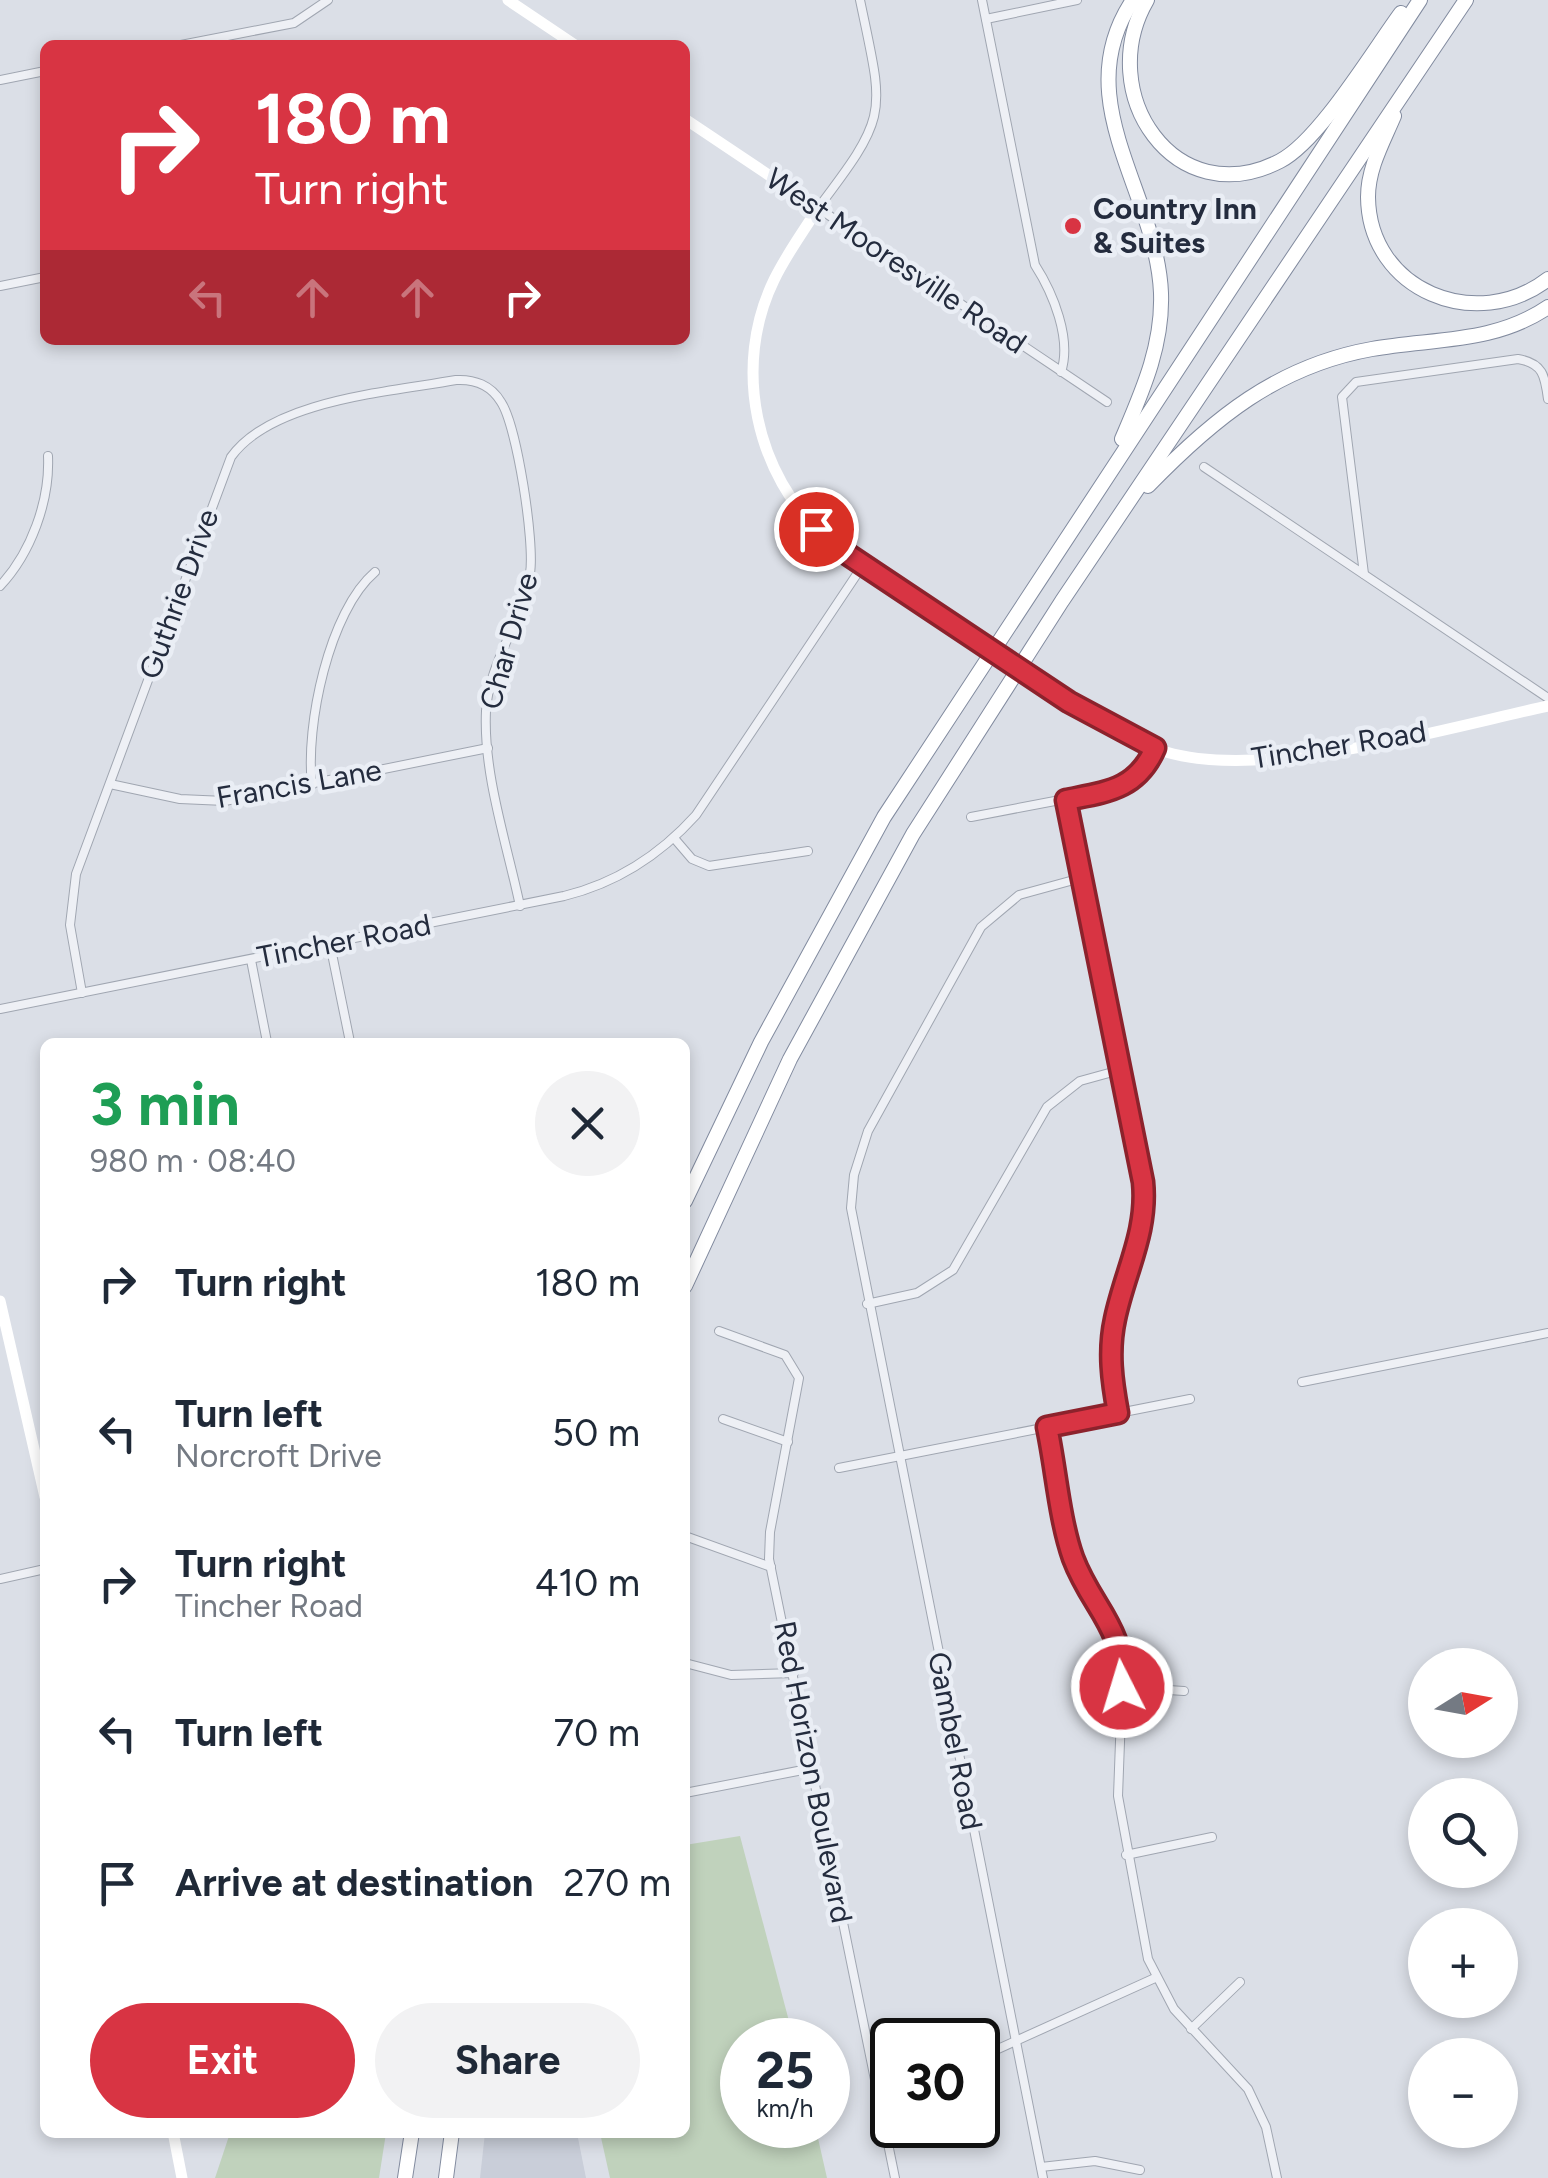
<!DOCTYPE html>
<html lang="en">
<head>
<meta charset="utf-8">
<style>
	body { margin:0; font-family:Figtree,sans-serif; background:#f2f2f3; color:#1f2937; height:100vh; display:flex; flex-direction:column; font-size:38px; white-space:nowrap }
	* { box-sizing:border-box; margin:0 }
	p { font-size:32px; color:#747a83 }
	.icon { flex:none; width:55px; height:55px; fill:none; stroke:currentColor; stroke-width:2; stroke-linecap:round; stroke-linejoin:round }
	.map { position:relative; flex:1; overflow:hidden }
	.drawer { position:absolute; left:40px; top:1038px; width:650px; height:1100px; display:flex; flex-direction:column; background:#fff; border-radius:15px; box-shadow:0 5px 15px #0003 }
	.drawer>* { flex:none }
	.banner { position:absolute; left:40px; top:40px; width:650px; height:305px; border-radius:15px; box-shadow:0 5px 15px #0003; background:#d83443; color:#fff; overflow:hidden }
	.needle { width:65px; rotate:79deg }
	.controls { position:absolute; left:1408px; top:1648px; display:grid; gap:20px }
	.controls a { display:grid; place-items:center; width:110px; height:110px; border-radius:50%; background:#fff; box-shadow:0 5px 15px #0003; font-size:50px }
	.speed { position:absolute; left:720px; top:2018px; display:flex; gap:20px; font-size:50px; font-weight:700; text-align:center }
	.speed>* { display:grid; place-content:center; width:130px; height:130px; border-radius:50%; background:#fff; box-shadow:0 5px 15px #0003; line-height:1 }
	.speed small { font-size:25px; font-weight:400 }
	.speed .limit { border:5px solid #111; border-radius:15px; background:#fff; color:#111 }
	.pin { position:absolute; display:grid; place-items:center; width:85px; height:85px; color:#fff; margin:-42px; border:5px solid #fff; border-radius:50%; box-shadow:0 2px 10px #0007 }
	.me { position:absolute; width:110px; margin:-55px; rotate:355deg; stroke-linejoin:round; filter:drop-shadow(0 0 8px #0008) }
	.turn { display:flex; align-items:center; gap:35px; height:210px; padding:0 50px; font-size:45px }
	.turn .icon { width:130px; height:130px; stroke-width:2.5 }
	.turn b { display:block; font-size:70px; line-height:85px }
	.lanes { display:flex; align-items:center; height:95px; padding:0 50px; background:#0003; justify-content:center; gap:50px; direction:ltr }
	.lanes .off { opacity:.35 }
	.round { display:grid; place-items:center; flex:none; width:105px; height:105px; border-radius:52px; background:#f2f2f3 }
	.summary { display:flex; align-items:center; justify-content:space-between; height:170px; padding:0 50px }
	h1 { font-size:60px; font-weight:700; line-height:75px; color:#1e9e55 }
	.button { display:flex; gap:20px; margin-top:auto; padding:20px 50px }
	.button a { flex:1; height:115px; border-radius:60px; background:#d83443; color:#fff; font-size:40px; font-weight:700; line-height:115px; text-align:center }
	.button a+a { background:#f2f2f3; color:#1f2937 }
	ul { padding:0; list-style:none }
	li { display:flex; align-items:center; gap:30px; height:150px; padding:0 50px }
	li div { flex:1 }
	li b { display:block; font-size:38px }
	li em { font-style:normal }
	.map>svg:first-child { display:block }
	.built { fill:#c9ced9 }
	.green { fill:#c0d2bc }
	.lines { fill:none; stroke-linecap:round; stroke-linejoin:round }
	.street-casing { stroke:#a0a6b1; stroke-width:10 }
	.highway-casing { stroke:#828b9f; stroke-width:16 }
	.street { stroke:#eef0f5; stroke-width:8 }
	.secondary { stroke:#fff; stroke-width:11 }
	.highway { stroke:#fff; stroke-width:14 }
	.secondary-bridge { stroke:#fff; stroke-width:11 }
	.route-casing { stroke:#8c222c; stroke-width:25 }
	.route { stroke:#d83443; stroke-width:18 }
	.poi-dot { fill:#d83443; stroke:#eaeef5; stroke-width:4 }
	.labels { text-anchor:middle; stroke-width:9; stroke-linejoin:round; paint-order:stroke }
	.poi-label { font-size:30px; font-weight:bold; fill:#242c3e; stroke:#eaeef5; text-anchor:start }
	.street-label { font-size:30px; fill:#242c3e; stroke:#eaeef5 }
</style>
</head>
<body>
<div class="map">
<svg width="1548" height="2178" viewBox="0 0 1548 2178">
	<rect width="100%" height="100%" fill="#dbdfe7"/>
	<!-- built -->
	<path class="built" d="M485,2133H577L586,2178H480Z"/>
	<!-- green -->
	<g class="green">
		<path d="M740,1836L794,2040H742V2125H815L827,2178H610L600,2133L685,2132V1845Z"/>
		<path d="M230,2133H386L379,2178H215Z"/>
	</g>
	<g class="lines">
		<!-- street casing -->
		<g class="street-casing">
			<g id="street">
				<path d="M860,0C884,115 890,113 818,208L1107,402"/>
				<path d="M982,0L1035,265C1053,293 1072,339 1061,372"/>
				<path d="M986,19L1077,0"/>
				<path d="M181,45L294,23L328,0"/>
				<path d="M0,80L45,71"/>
				<path d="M0,286L45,277"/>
				<path d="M1204,467L1548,698"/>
				<path d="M1364,574L1342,397L1356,382L1518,359C1543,363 1545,376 1548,399"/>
				<path d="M0,586C31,553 50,501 48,456"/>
				<path d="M110,784L180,799L225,801L488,748"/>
				<path d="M312,785C305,726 329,611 375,572"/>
				<path d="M1066,800L1144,1191L1141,1237L1111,1342L1118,1413"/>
				<path d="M971,817L1118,789L1139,776L1155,748"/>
				<path d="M674,838L692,859L709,866L808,851"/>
				<path d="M330,944L350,1042"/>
				<path d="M251,960L267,1042"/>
				<path d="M82,993L70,925L76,874L231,457C272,400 389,392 456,380C474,379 491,385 501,402C517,426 535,543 530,573C523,621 489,661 486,711C483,774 507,844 520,906"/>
				<path d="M0,1009L564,896C617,883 660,855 696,815L863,565"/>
				<path d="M867,1304L917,1293L953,1270L1047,1107L1080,1081L1120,1070"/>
				<path d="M719,1331L785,1355L799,1378L770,1532L769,1559L895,2178"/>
				<path d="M1302,1382L1548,1333"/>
				<path d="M723,1419L788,1442"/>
				<path d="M1047,1427L1074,1559L1115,1629L1123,1661L1118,1796L1148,1959L1174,2009L1248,2089L1266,2127L1277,2178"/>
				<path d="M839,1468L1190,1399"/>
				<path d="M685,1536L771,1567"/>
				<path d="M0,1579L45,1569"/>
				<path d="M685,1663L731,1675L794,1673"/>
				<path d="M1121,1687L1184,1691"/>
				<path d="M685,1793L813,1768"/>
				<path d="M1126,1855L1212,1837"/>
				<path d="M1191,2029L1240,1982"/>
				<path d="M978,2058L1155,1978"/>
				<path d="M1041,2167L1095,2161L1140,2170"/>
				<path d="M1043,2178L851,1208L854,1175L868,1131L981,927L1019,895L1081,878"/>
			</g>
		</g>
		<!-- highway casing -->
		<g class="highway-casing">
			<g id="highway">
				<path d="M1147,0C1093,93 1175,215 1280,161C1319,141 1373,51 1401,13"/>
				<path d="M1394,116C1383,142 1368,168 1368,197C1369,291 1477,334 1548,279"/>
				<path d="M1122,439C1142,392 1163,346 1161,293C1157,192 1066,100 1133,0"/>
				<path d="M1148,486C1213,419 1277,366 1372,349C1433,338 1494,344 1548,307"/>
				<path d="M685,1201L761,1042L884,817L1420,0"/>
				<path d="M685,1286L790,1059L913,834L1062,601L1466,0"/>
				<path d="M405,2178L412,2132"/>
				<path d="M446,2178L452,2132"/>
			</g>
		</g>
		<!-- street -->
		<use href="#street" class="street"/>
		<!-- secondary -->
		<g class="secondary">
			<path d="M508,0L575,45"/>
			<path d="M685,119L818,208C803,232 786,255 774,280C732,366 755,475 826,538C868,574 919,602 965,633"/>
			<path d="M1040,683C1079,709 1120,738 1166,752C1264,781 1446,728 1548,706"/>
			<path d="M0,1301L45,1497"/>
			<path d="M173,2132L182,2178"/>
		</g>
		<!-- highway -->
		<use href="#highway" class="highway"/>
		<!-- secondary-bridge -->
		<path class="secondary-bridge" d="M965,633L1040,683"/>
	</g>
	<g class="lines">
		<!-- route casing -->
		<g class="route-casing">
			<path id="route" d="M816,529L847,554L1069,702L1155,748C1137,790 1106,792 1066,800L1143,1182C1148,1232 1125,1271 1115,1319C1108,1351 1112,1381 1118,1413L1047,1427C1056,1469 1059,1518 1073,1558C1092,1609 1125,1626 1122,1687"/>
		</g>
		<!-- route -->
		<use href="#route" class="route"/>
	</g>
	<!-- markers -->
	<circle class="poi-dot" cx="1073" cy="226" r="10"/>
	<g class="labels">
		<!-- poi labels -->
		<g class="poi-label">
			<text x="1093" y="219">Country Inn<tspan x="1093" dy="34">&amp; Suites</tspan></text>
		</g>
		<!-- street labels -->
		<g class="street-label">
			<text transform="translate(896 261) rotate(34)" y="10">West Mooresville Road</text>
			<text transform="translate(179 594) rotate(-70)" y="10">Guthrie Drive</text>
			<text transform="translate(509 641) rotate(-74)" y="10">Char Drive</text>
			<text transform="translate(1339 745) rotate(-9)" y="10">Tincher Road</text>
			<text transform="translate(299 784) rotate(-10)" y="10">Francis Lane</text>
			<text transform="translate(344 941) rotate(-11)" y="10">Tincher Road</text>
			<text transform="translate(955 1741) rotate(79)" y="10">Gambel Road</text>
			<text transform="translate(813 1772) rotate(79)" y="10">Red Horizon Boulevard</text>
		</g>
	</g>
</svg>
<div class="controls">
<a><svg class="needle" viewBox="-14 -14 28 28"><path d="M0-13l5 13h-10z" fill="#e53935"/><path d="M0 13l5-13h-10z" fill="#747a83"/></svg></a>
<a><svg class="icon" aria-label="search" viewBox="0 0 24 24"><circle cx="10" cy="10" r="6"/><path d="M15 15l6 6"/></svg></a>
<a>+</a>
<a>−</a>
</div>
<div class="speed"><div>25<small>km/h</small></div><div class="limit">30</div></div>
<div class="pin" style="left:816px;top:529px;background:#d93025"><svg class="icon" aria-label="arrive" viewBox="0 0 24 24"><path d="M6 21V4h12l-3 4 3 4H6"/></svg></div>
<svg class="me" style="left:1122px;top:1687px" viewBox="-20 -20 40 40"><circle r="17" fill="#d83443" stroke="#fff" stroke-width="3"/><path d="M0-11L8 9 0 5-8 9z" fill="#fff"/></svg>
<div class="banner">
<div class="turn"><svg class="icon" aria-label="right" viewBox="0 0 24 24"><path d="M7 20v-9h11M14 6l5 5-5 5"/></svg><div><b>180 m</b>Turn right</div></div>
<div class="lanes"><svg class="icon off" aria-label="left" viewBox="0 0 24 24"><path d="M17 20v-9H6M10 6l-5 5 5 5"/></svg><svg class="icon off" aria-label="ahead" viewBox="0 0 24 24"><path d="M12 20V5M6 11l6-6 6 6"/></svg><svg class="icon off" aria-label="ahead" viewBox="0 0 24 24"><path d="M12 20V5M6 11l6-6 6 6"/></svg><svg class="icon" aria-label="right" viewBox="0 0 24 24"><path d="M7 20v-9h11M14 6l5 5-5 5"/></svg></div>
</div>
<section class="drawer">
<div class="summary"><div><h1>3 min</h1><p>980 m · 08:40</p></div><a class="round"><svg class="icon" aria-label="close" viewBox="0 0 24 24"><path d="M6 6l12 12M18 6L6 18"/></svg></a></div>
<ul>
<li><svg class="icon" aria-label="right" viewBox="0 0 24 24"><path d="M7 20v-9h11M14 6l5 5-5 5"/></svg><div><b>Turn right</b></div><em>180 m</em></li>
<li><svg class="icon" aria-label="left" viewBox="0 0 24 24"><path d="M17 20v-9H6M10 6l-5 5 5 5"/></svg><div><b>Turn left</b><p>Norcroft Drive</p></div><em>50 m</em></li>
<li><svg class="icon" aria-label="right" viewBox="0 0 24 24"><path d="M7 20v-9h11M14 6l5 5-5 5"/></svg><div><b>Turn right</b><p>Tincher Road</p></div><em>410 m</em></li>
<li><svg class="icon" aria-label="left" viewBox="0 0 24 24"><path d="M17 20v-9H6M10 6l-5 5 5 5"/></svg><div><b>Turn left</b></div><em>70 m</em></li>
<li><svg class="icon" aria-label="arrive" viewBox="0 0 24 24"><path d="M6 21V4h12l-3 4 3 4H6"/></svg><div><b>Arrive at destination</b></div><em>270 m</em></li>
</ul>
<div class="button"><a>Exit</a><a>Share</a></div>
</section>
</div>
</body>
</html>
